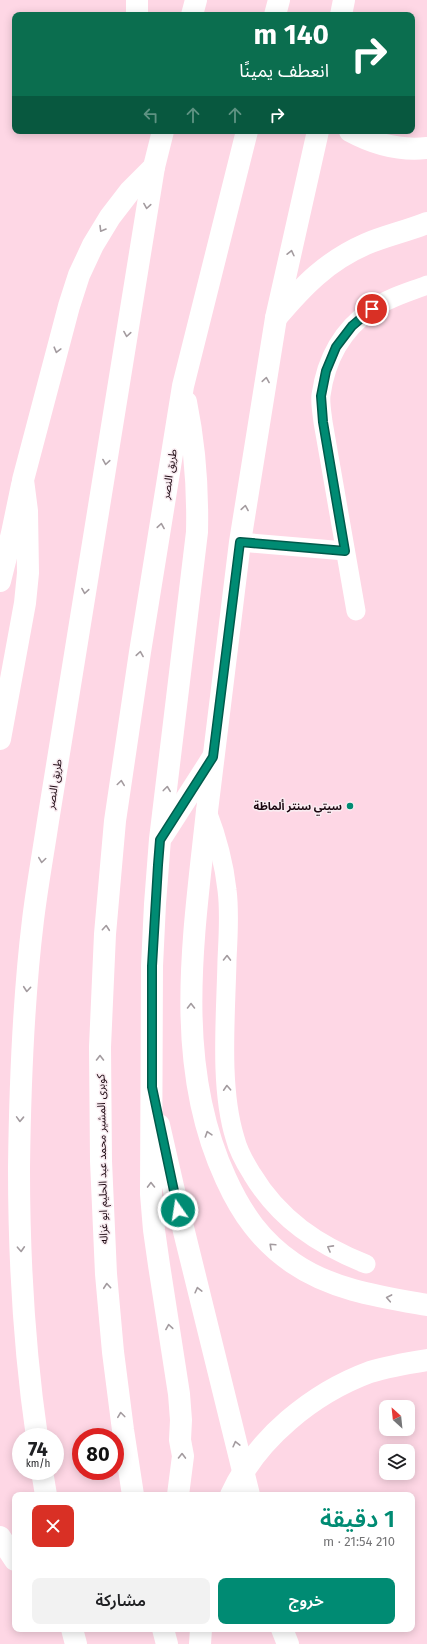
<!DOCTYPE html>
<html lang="ar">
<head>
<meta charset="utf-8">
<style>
	body { margin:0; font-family:"Fira Sans","Noto Sans Arabic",sans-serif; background:#f2f2f2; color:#202124; direction:rtl; height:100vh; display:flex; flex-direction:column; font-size:15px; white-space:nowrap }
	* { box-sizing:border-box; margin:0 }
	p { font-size:13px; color:#757577 }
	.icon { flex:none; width:22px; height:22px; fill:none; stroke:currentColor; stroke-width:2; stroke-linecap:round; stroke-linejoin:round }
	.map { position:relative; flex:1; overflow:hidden; direction:ltr }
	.panel { position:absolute; left:12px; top:1492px; width:403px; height:140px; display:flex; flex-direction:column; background:#fff; border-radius:8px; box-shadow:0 2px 10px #0003; direction:rtl }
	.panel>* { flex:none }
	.guide { position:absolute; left:12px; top:12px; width:403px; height:122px; border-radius:8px; box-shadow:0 2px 10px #0003; direction:rtl; background:#0b6e4f; color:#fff; overflow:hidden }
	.needle { width:26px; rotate:333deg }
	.controls { position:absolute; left:379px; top:1400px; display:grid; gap:8px }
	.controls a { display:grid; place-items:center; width:36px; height:36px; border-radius:8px; background:#fff; box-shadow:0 2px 10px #0003; font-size:20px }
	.speed { position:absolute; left:12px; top:1428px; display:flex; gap:8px; font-size:20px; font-weight:700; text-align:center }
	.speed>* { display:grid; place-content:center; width:52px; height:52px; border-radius:50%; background:#fff; box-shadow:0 2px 10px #0003; line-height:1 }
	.speed small { font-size:10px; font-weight:400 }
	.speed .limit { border:6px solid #d22; background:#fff; color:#111 }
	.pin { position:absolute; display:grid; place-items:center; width:34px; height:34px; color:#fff; margin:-17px; border:2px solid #fff; border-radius:50%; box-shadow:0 1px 4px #0007 }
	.me { position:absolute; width:44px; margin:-22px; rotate:347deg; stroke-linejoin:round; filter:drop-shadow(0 0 3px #0008) }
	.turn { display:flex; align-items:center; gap:14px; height:84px; padding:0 20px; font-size:18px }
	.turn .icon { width:52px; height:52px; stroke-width:2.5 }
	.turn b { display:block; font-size:28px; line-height:34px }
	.lanes { display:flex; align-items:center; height:38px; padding:0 20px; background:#0003; justify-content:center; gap:20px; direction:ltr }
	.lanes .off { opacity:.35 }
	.round { display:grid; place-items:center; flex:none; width:42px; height:42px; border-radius:8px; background:#f2f2f2 }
	.head { display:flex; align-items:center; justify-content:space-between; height:68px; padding:0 20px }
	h1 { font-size:24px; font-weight:600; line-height:30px; color:#008b73 }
	.button { display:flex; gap:8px; margin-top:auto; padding:8px 20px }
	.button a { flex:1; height:46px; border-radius:8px; background:#008b73; color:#fff; font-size:16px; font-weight:600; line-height:46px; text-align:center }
	.button a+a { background:#f2f2f2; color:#202124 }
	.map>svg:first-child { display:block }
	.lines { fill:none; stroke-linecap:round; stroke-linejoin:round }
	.service { stroke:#fff; stroke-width:19 }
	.minor { stroke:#fff; stroke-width:22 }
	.tertiary { stroke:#fff; stroke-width:22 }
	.primary { stroke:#fff; stroke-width:22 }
	.trunk { stroke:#fff; stroke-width:22 }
	.oneway { stroke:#a39b9f }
	.route-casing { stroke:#005a4b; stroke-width:10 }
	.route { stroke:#008b73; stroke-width:7 }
	.poi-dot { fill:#008b73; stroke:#f9ecf1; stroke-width:1.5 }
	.labels { text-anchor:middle; stroke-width:3; stroke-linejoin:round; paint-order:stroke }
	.street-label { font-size:11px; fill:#1a060f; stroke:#f9ecf1 }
	.poi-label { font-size:11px; font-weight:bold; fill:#1a060f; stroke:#f9ecf1; text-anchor:end }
</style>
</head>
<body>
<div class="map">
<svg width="427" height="1644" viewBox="0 0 427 1644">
	<rect width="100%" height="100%" fill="#fed7e5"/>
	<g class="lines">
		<!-- service -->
		<g class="service">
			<path d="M240,542L345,551"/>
			<path d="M356,611L323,422C322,413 320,403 321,395C326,360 342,330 371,310C387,298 409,292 427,285"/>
			<path d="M207,811C217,837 224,862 227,890C230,913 228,937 227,960C226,1014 219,1087 235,1138C238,1150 245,1163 252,1174C279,1219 318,1245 366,1264"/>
		</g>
		<!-- minor -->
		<g class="minor">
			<path d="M137,15V0"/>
			<path d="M350,131C374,144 400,151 427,148"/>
			<path d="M276,318C303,286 327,261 366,244C385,236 407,231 427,223"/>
		</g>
		<!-- tertiary -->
		<g class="tertiary">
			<path d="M341,15L344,0"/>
			<path d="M207,811L240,542L276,318L318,131"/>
		</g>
		<!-- primary -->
		<g class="primary">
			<path d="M0,581L12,533L22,485"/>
			<path d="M207,811C194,933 172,1063 226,1179C242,1214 261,1241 293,1263C332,1290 381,1297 427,1305"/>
		</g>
		<!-- trunk -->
		<g class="trunk">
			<path d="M192,15L196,0"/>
			<path d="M275,15L279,0"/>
			<path d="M0,739L25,603L28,573L27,511L23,480L69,306L79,275L93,245L110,217L130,191L154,167"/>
			<path d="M163,835L213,757"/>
			<path d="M159,1125L175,1195L249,1495"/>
			<path d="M37,1437C24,1348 19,1257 19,1168C20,1085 23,1002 33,920C37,887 43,854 48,821L154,167L163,131"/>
			<path d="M42,1471L46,1495"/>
			<path d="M133,1495L123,1430L113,1352L106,1274L101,1161L100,1047L105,934L115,821L140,652L183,386L247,131"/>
			<path d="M178,1495L183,1456L180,1440L181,1420L179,1394L159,1265L154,1230L151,1194L152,966L155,904L160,839L197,532C198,488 195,446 186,402"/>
			<path d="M231,1495C256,1439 313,1393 370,1372C389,1366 408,1363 427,1360"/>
			<path d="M0,1537L15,1560"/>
			<path d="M72,1629L76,1644"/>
			<path d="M163,1629L167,1644"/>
			<path d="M282,1629L288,1644"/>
			<path d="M200,1644L201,1629"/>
		</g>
	</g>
	<!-- one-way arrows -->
	<defs><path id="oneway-chevron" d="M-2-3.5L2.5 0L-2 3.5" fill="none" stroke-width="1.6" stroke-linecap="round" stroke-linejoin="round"/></defs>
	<g class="oneway">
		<use href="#oneway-chevron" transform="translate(147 206) rotate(99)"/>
		<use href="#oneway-chevron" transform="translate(102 229) rotate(121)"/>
		<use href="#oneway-chevron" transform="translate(291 253) rotate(-77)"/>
		<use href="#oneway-chevron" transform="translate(127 334) rotate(99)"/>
		<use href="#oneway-chevron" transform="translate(57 350) rotate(105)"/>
		<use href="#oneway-chevron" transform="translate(266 380) rotate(-81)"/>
		<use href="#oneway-chevron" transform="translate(106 462) rotate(99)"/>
		<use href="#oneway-chevron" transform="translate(245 508) rotate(-81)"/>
		<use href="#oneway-chevron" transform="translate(161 526) rotate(-81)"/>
		<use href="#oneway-chevron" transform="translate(85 591) rotate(99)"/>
		<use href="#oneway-chevron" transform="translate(140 654) rotate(-81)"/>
		<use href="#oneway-chevron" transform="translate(121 783) rotate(-82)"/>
		<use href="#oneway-chevron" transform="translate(167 789) rotate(-83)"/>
		<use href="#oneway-chevron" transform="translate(42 860) rotate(98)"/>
		<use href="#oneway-chevron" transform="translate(106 928) rotate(-85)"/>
		<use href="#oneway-chevron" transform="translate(227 958) rotate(-89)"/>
		<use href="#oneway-chevron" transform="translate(27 989) rotate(95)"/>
		<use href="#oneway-chevron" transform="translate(191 1006) rotate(-90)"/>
		<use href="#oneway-chevron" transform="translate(100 1058) rotate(-90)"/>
		<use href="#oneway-chevron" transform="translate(227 1088) rotate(-93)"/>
		<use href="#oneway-chevron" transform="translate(20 1119) rotate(92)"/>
		<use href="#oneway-chevron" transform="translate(208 1134) rotate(-108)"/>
		<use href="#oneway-chevron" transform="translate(151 1185) rotate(-91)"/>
		<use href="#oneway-chevron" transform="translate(272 1246) rotate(-137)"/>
		<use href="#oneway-chevron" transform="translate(330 1248) rotate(-151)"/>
		<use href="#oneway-chevron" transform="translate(21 1249) rotate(87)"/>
		<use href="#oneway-chevron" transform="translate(107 1286) rotate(-95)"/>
		<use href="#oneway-chevron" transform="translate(198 1290) rotate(-104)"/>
		<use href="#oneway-chevron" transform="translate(389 1298) rotate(-169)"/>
		<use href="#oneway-chevron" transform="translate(169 1327) rotate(-99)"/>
		<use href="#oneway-chevron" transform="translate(121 1415) rotate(-97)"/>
		<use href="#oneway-chevron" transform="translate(236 1444) rotate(-104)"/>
		<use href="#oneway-chevron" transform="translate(182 1456) rotate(-89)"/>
	</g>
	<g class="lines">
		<!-- route casing -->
		<g class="route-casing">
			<path id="route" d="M178,1210L152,1087V966L158,865L160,840L213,757L240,542L345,551L323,422L321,396L326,371L336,347L352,326L372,309"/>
		</g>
		<!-- route -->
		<use href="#route" class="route"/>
	</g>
	<!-- markers -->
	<circle class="poi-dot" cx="350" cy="806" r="4"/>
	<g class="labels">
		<!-- street labels -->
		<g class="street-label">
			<text transform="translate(169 474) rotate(-81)" y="4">طريق النصر</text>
			<text transform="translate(54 784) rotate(-81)" y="4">طريق النصر</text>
			<text transform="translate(102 1159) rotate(-91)" y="4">كوبرى المشير محمد عبد الحليم ابو غزاله</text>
		</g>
		<!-- poi labels -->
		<g class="poi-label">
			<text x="342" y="810">سيتي سنتر ألماظة</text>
		</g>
	</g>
</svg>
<div class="controls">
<a><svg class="needle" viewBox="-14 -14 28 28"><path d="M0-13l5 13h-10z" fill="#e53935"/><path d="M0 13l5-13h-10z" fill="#757577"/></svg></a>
<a><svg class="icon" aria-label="layers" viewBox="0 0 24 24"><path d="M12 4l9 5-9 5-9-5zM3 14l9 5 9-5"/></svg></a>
</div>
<div class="speed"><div>74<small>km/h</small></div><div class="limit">80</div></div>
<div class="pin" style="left:372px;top:309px;background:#d93025"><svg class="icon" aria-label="arrive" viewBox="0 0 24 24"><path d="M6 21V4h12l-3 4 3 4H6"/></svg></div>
<svg class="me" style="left:178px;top:1210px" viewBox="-20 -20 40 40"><circle r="17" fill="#008b73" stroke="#fff" stroke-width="3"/><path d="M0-11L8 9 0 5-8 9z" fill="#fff"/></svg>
<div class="guide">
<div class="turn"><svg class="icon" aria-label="right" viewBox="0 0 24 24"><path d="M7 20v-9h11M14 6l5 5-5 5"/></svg><div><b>140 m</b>انعطف يمينًا</div></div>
<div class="lanes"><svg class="icon off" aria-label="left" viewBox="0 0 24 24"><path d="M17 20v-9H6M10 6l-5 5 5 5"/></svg><svg class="icon off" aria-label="ahead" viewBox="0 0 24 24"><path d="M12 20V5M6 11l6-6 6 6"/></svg><svg class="icon off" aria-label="ahead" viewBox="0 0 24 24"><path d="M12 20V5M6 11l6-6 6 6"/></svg><svg class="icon" aria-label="right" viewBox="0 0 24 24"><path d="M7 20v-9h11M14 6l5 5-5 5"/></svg></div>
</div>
<section class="panel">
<div class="head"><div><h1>1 دقيقة</h1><p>210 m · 21:54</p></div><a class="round" style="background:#d93025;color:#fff"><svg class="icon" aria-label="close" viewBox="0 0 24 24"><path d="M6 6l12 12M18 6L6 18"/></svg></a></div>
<div class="button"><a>خروج</a><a>مشاركة</a></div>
</section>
</div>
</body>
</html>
